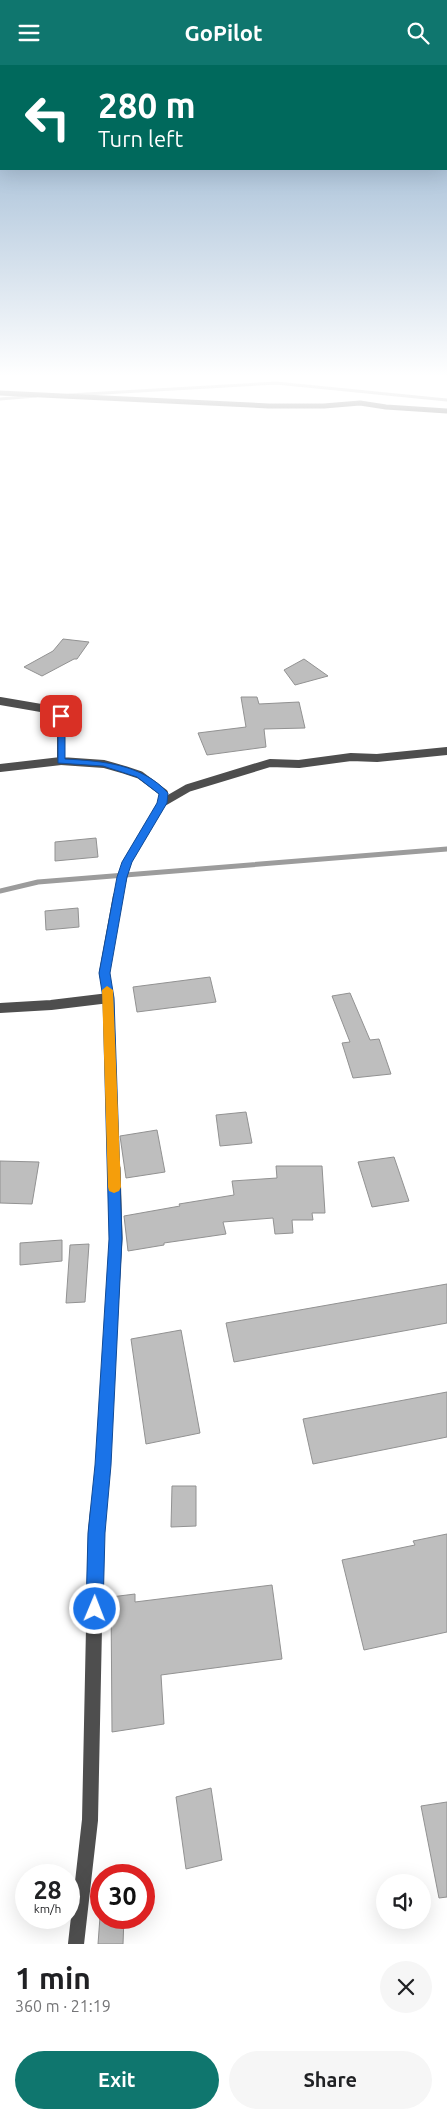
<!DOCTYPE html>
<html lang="en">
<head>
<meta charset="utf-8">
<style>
	body { margin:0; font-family:Ubuntu,sans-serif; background:#f6f6f6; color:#202124; height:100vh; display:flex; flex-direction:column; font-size:19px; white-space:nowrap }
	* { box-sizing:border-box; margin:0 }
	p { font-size:16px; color:#757577 }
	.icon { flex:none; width:28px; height:28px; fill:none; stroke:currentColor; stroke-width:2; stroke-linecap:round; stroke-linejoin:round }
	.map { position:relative; height:1879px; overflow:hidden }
	.panel { display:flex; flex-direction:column; background:#fff; flex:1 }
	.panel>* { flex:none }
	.guide { position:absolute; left:0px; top:0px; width:448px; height:105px; box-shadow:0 5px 20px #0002; background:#00695c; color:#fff; overflow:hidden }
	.buttons { position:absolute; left:376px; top:1809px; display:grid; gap:10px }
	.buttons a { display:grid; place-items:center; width:55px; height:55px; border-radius:50%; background:#fff; box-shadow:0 5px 20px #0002; font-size:25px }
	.speed { position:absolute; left:15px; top:1799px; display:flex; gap:10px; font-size:25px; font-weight:700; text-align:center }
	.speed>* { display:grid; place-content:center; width:65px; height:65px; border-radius:50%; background:#fff; box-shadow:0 5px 20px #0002; line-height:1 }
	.speed small { font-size:12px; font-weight:400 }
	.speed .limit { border:8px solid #d22; background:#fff; color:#111 }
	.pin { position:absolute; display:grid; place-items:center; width:42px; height:42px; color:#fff; margin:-21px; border-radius:10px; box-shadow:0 2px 8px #0006 }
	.me { position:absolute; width:55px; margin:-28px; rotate:1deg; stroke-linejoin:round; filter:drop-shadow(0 0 4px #0008) }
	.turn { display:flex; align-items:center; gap:18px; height:105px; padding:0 15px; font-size:22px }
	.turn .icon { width:65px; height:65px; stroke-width:2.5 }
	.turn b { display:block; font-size:35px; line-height:42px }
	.round { display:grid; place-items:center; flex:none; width:52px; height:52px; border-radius:26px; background:#f6f6f6 }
	.head { display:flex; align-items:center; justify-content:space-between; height:85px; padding:0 15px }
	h1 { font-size:30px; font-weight:700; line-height:38px }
	.primary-button { display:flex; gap:10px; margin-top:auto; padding:10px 15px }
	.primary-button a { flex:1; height:58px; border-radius:30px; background:#0f766e; color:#fff; font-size:20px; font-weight:700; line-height:58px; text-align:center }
	.primary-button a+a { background:#f6f6f6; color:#202124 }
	header { display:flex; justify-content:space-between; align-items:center; height:65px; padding:0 15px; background:#0f766e; color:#fff; font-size:22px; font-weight:700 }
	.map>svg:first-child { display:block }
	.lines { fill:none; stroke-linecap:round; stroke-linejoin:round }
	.stream-far1 { stroke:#9c9c9c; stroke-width:3 }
	.stream { stroke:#9c9c9c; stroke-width:5 }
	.building { fill:#bebebe; stroke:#929292 }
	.street-far4 { stroke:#4e4e4e; stroke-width:5 }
	.street-far3 { stroke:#4e4e4e; stroke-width:8 }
	.street-far2 { stroke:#4e4e4e; stroke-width:10 }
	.street-far1 { stroke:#4e4e4e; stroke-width:13 }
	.street { stroke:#4e4e4e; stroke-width:16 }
	.route { fill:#1a73e8; stroke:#114b97 }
	.slow { fill:#f59e0b }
</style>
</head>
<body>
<header><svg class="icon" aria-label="menu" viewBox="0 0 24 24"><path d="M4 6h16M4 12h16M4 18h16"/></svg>GoPilot<svg class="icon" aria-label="search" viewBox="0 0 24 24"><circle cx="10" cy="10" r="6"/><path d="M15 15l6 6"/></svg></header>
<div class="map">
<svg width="447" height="1879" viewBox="0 0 447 1879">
	<rect width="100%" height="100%" fill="#fff"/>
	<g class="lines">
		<!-- stream-far1 -->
		<g class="stream-far1">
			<path d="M69,330L276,318L447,335"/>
			<path d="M0,334L36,331"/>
		</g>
		<!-- stream -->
		<path class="stream" d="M0,826L38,817L447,784"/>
	</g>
	<!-- building -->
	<g class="building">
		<path d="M63,574L89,577L77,594H74L42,611L24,602L53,586Z"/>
		<path d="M304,594L328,611L295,620L284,605Z"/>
		<path d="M241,632H257L259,639L299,637L305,663L264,664L266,682L207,690L198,668L246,662Z"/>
		<path d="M96,773L98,792L55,796V777Z"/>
		<path d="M78,843L79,862L46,865L45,846Z"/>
		<path d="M210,912L216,937L137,947L133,922Z"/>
		<path d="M350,928L370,975L379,974L391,1009L353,1013L342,978L350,977L332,931Z"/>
		<path d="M246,1047L252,1078L220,1081L216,1050Z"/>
		<path d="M157,1065L165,1107L126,1113L120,1071Z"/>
		<path d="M394,1092L409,1136L372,1142L358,1097Z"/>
		<path d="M0,1096L39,1097L32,1139L0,1138Z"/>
		<path d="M276,1101H322L325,1148H312L313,1155H292L293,1168L275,1169L273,1153L223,1157L226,1169L164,1178V1180L128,1186L124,1151L180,1141L179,1139L234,1130L232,1116L277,1113Z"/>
		<path d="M62,1175V1196L20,1200V1178Z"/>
		<path d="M89,1179L85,1237L66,1238L70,1180Z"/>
		<path d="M447,1219V1258L234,1297L226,1258Z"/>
		<path d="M181,1265L200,1368L146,1379L131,1274Z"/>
		<path d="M447,1327V1372L313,1399L303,1354Z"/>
		<path d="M172,1421H196V1461L171,1462Z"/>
		<path d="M447,1469V1567L364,1585L342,1495L415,1480L413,1476Z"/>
		<path d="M272,1520L282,1594L161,1610L164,1659L112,1667L111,1532L135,1529V1537Z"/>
		<path d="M211,1723L222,1795L186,1804L176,1732Z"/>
		<path d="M447,1737V1832L439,1833L421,1741Z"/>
		<path d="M100,1852H124L123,1879H98Z"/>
	</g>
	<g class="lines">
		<!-- street-far4 -->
		<path class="street-far4" d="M0,328L269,341H324L360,338L386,342L447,346"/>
		<!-- street-far3 -->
		<g class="street-far3">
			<path d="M0,636L41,643L61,651V696L104,699L125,705L140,710L164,728L162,738"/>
			<path d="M0,703L61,696"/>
			<path d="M118,833L127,797L162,738L188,723L270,698L299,699L351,692L377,693L447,686"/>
		</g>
		<!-- street-far2 -->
		<g class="street-far2">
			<path d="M0,943L51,940L109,933"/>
			<path d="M114,1104L109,933L104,908L118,831"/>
		</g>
		<!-- street-far1 -->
		<path class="street-far1" d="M98,1447L103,1400L116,1173L114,1103"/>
		<!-- street -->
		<path class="street" d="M76,1879L90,1755L96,1467L98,1446"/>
	</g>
	<!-- sky -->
	<linearGradient id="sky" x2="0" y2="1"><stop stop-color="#89aaca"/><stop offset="0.54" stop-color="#fff"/><stop offset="1" stop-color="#fff" stop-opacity="0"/></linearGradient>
	<rect width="447" height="575" fill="url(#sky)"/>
	<!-- route -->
	<path class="route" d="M58,649L65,651V694C102,696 142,699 168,728L167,738L132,797L127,812L110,908L114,933L122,1174L111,1400L105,1468L103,1544L101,1550L95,1553L88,1550L86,1544L88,1468L95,1400L109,1174L103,933L99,908L117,812L122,797L157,738L159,729L137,712L103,701L58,698Z"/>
	<!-- slow -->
	<path class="slow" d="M107,921L113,925L121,1122L119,1126L114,1128L109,1126L108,1122L102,925Z"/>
</svg>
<div class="buttons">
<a><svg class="icon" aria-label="sound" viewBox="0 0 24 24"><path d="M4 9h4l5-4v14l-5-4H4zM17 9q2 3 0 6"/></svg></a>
</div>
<div class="speed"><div>28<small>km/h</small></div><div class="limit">30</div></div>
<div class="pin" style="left:61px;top:651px;background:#d93025"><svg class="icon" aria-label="arrive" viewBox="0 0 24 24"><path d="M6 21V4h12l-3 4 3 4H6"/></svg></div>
<svg class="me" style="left:95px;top:1544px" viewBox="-20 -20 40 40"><circle r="17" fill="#1a73e8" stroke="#fff" stroke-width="3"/><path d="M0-11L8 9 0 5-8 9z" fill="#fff"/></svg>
<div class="guide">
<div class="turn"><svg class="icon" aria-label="left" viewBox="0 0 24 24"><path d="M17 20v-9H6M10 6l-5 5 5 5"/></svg><div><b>280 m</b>Turn left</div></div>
</div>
</div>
<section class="panel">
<div class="head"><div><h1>1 min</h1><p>360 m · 21:19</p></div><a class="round"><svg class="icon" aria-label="close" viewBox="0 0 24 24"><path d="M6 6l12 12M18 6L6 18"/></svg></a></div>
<div class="primary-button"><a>Exit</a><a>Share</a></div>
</section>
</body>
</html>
